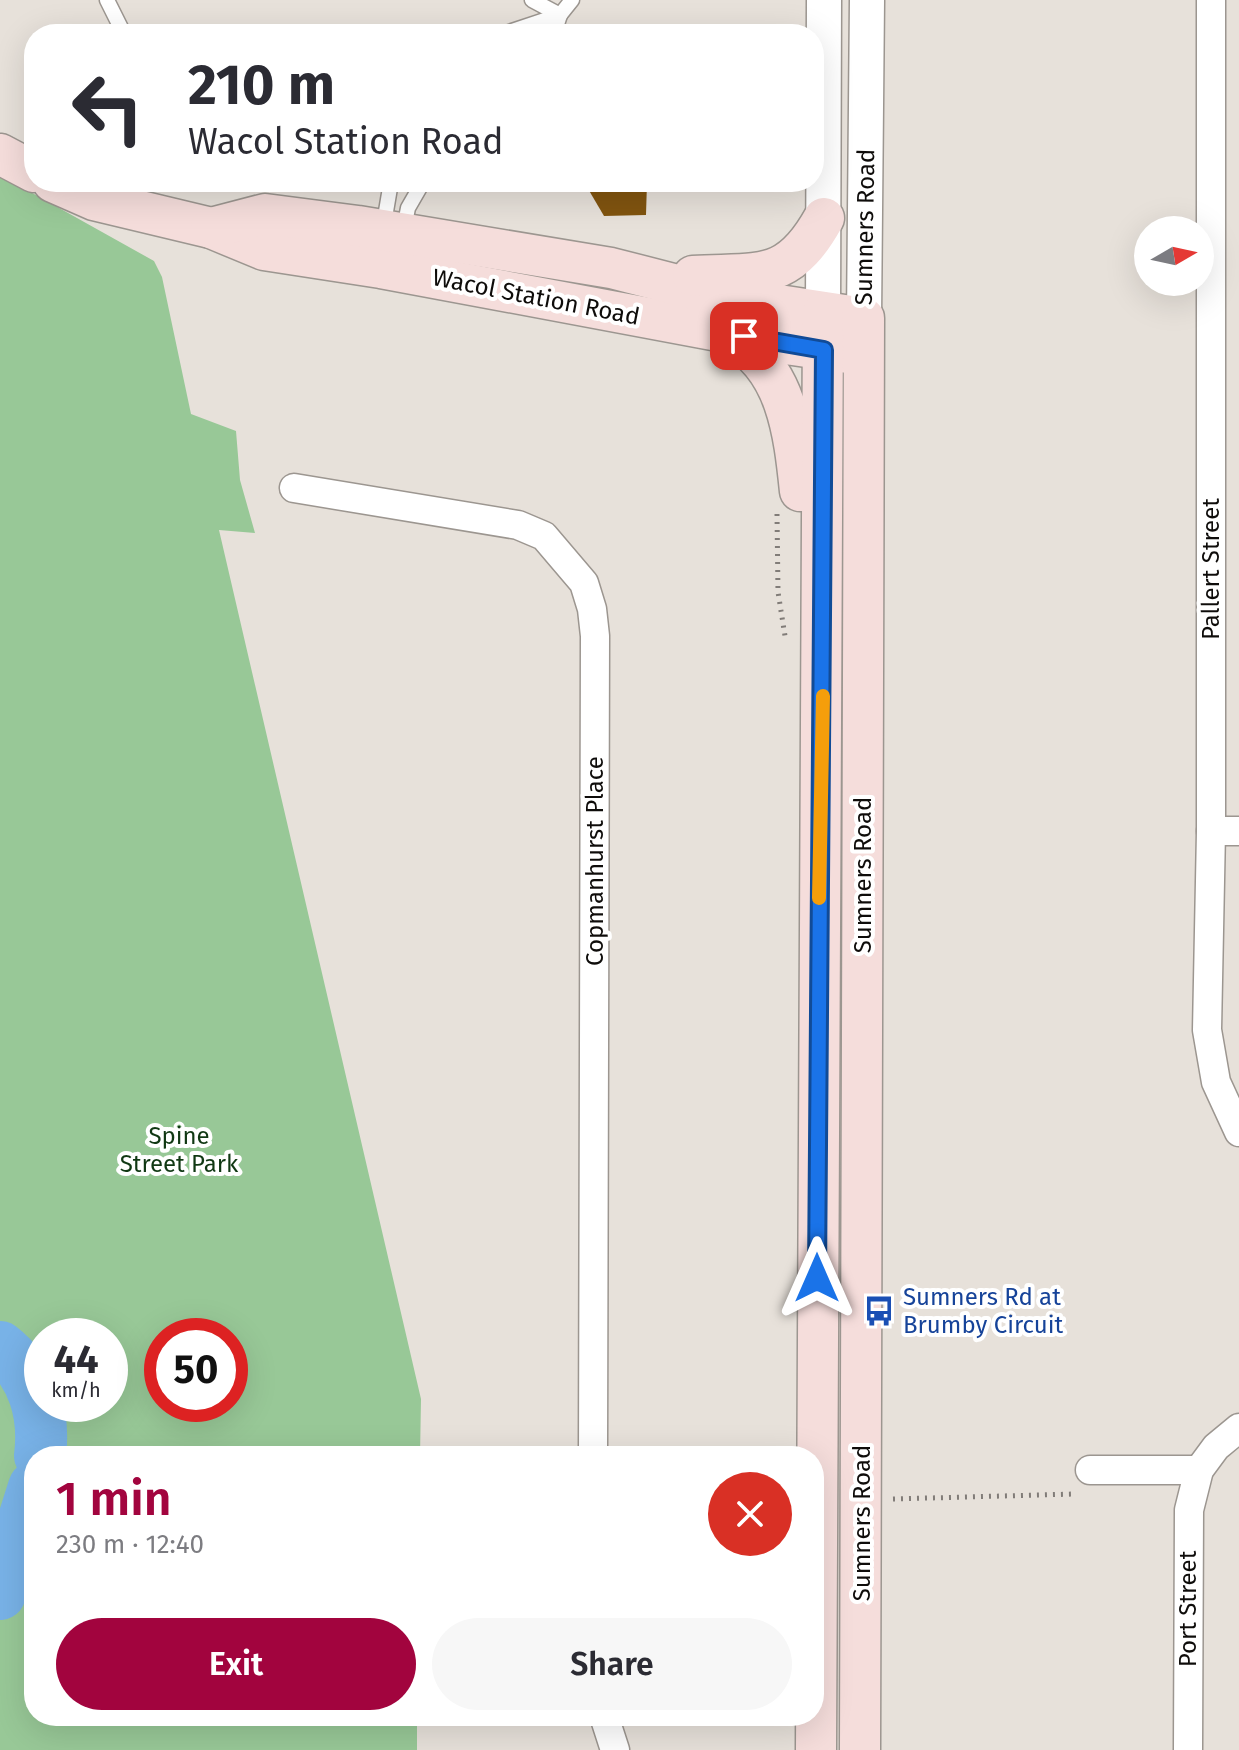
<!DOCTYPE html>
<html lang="en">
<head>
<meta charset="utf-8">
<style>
	body { margin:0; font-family:"Fira Sans",sans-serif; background:#f7f7f7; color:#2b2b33; height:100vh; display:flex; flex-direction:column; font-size:30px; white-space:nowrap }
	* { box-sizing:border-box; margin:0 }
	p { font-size:26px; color:#7c7c81 }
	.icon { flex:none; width:44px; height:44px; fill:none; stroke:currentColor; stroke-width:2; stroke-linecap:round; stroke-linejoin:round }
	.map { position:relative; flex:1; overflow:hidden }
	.details { position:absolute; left:24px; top:1446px; width:800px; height:280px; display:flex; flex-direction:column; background:#fff; border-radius:32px; box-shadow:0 8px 32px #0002 }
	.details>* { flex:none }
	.top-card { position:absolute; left:24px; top:24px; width:800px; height:168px; border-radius:32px; box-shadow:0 8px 32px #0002; background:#fff; color:#2b2b33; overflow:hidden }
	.needle { width:52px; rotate:81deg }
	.buttons { position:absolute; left:1134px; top:216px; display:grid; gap:16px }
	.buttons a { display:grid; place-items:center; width:80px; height:80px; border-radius:50%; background:#fff; box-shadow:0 8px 32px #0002; font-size:40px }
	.speed { position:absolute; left:24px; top:1318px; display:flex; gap:16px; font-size:40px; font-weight:700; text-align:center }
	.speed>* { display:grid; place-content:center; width:104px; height:104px; border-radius:50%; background:#fff; box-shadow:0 8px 32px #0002; line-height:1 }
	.speed small { font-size:20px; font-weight:400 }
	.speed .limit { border:12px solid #d22; background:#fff; color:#111 }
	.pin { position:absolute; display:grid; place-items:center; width:68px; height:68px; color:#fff; margin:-34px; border-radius:16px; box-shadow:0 4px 12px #0006 }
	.me { position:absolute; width:88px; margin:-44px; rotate:0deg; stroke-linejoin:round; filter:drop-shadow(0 0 6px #0008) }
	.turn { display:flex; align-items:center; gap:28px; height:168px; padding:0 32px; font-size:36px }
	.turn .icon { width:104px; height:104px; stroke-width:2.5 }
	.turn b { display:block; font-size:56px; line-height:68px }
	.round { display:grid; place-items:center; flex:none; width:84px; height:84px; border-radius:42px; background:#f7f7f7 }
	.summary { display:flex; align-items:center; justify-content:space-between; height:136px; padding:0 32px }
	h1 { font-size:48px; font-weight:600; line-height:60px; color:#a2043e }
	.primary-button { display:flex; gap:16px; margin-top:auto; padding:16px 32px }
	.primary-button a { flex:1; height:92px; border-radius:48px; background:#a2043e; color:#fff; font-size:32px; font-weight:600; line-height:92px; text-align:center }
	.primary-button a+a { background:#f7f7f7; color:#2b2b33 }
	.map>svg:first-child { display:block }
	.green { fill:#98c897; fill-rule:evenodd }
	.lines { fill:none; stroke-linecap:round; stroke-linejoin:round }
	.river { stroke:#78b2e7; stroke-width:52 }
	.building { fill:#81540f }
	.service-casing { stroke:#9c9690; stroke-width:17 }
	.minor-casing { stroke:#9c9690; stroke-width:31 }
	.tertiary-casing { stroke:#9c9690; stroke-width:37 }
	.secondary-casing { stroke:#9c9690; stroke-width:43 }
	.path { stroke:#817c78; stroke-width:5; stroke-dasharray:2 6; stroke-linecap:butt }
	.service { stroke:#fff; stroke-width:14 }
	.minor { stroke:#fff; stroke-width:28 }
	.tertiary { stroke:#fff; stroke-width:34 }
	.secondary { stroke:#f5dddb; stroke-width:40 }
	.route-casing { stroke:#114b97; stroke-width:20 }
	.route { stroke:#1a73e8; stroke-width:14 }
	.slow { stroke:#f59e0b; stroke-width:14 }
	.labels { text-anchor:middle; stroke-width:8; stroke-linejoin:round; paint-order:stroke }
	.street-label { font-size:24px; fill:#0e0c0a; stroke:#fff }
	.park-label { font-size:24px; fill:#103813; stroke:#fff }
	.transit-label { font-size:24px; fill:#164399; stroke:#fff; text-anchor:start }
</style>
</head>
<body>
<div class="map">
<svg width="1239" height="1750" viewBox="0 0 1239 1750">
	<rect width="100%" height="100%" fill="#e7e1da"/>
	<!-- green -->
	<path class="green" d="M0,175L154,261L162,277L191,414L236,431L240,480L255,533L219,530L421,1399L420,1456H34V1716H417V1750H0ZM42,1336H110V1404H42ZM162,1336H230V1404H162Z"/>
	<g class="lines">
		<!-- river -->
		<g class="river">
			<path d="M0,1347C34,1373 45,1415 40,1456"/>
			<path d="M0,1594L34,1487"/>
		</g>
	</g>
	<!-- building -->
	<g class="building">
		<path d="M608,27H652V34H603Z"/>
		<path d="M584,182H647L646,215L604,216Z"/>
	</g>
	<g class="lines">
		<!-- service casing -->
		<g class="service-casing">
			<g id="service">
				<path d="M107,0L124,34"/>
				<path d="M532,0L560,15"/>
				<path d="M503,34L560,15"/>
				<path d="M554,34L560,15L572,0"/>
				<path d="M383,229L391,182"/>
				<path d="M403,233L408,208L423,182"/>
			</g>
		</g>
		<!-- minor casing -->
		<g class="minor-casing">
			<g id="minor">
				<path d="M1211,0V831L1207,1030L1216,1082L1239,1132"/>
				<path d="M294,488L518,525L544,536L584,583L592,609L595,636L593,1456"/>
				<path d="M1211,831H1239"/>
				<path d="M1090,1470H1199"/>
				<path d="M604,1716L615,1750"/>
				<path d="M1188,1750L1189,1510L1199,1470L1216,1447L1239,1428"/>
			</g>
		</g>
		<!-- tertiary casing -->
		<g class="tertiary-casing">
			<g id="tertiary">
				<path d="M823,313L824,0"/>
				<path d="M864,318L867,0"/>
			</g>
		</g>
		<!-- secondary casing -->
		<g class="secondary-casing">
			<g id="secondary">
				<path d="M0,154L34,172"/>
				<path d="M53,182L94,200L211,228L264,250L381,268L793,345L848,353"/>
				<path d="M211,228L265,214L358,226L611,268L720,296L864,318L860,1750"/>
				<path d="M693,276C760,272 788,283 824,218"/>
				<path d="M729,336C787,366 794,433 800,491"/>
				<path d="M816,1750L823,313"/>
			</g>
		</g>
		<!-- path -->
		<g class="path">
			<path d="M777,514L778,592L785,636"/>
			<path d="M893,1499L1075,1494"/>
		</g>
		<!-- service -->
		<use href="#service" class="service"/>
		<!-- minor -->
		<use href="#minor" class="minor"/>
		<!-- tertiary -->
		<use href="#tertiary" class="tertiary"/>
		<!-- secondary -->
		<use href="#secondary" class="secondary"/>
	</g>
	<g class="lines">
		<!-- route casing -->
		<g class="route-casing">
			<path id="route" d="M744,336L824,350L817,1278"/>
		</g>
		<!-- route -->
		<use href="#route" class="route"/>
		<!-- slow -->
		<path class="slow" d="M819,898L823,696"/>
	</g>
	<!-- icons -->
	<defs>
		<g id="bus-bare" transform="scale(2.4)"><path d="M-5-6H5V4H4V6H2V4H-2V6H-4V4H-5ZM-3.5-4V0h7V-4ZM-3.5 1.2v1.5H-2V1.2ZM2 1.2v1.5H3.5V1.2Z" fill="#1a4fb4" stroke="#fff" stroke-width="2.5" paint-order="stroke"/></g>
	</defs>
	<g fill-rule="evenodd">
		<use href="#bus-bare" x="879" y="1311"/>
	</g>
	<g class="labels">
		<!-- street labels -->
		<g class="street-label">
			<text transform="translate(865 227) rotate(-89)" y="8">Sumners Road</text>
			<text transform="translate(536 297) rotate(11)" y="8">Wacol Station Road</text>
			<text transform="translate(1211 569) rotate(-90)" y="8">Pallert Street</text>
			<text transform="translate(595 861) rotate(-90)" y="8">Copmanhurst Place</text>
			<text transform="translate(863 875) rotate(-90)" y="8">Sumners Road</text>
			<text transform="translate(862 1523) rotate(-90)" y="8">Sumners Road</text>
			<text transform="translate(1188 1609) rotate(-90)" y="8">Port Street</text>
		</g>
		<!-- park labels -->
		<g class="park-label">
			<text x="179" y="1144">Spine<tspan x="179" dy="28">Street Park</tspan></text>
		</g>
		<!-- transit labels -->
		<g class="transit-label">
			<text x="903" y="1305">Sumners Rd at<tspan x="903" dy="28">Brumby Circuit</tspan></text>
		</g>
	</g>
</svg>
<div class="buttons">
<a><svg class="needle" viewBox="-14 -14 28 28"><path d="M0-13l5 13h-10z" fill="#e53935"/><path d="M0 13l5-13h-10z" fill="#7c7c81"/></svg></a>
</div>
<div class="speed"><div>44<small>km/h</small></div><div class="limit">50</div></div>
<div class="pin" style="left:744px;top:336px;background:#d93025"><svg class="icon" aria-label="arrive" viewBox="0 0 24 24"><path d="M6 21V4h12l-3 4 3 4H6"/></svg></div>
<svg class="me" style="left:817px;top:1278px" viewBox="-20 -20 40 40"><path d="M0-17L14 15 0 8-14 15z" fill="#1a73e8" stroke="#fff" stroke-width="4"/></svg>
<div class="top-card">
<div class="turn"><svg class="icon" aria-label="left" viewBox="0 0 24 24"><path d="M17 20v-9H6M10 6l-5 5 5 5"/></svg><div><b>210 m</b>Wacol Station Road</div></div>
</div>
<section class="details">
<div class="summary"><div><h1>1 min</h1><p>230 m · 12:40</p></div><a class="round" style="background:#d93025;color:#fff"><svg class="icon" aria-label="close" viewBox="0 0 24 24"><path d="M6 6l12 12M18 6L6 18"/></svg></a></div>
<div class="primary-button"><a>Exit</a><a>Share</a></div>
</section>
</div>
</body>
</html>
